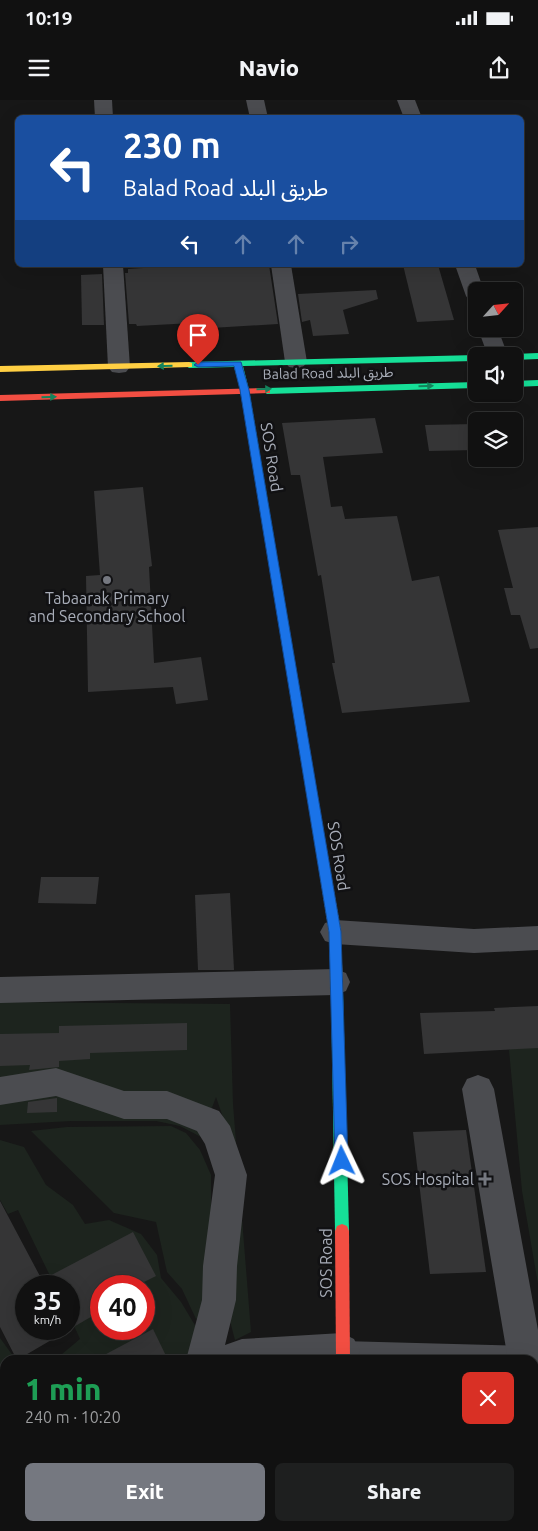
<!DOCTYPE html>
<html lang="en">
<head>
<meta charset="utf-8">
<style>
	body { margin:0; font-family:Ubuntu,"Noto Sans Arabic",sans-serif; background:#1e1f1f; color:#f1f3f6; height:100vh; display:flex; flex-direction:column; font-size:19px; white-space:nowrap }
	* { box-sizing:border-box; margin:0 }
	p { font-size:16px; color:#9c9d9f }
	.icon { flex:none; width:28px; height:28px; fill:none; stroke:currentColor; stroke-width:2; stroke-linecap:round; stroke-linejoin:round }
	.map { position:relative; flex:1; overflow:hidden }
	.sheet { position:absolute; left:0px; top:1255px; width:539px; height:176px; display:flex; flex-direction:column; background:#111; border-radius:15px 15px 0 0; box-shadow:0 5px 20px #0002,0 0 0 1px #303131 }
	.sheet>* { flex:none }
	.top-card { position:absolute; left:15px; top:15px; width:509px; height:152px; border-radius:8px; box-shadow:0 5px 20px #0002,0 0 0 1px #303131; background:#1a4fa0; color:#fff; overflow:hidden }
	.needle { width:32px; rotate:63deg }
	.fabs { position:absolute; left:468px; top:182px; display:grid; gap:10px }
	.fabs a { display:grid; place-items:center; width:55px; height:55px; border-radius:8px; background:#111; box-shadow:0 5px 20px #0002,0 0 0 1px #303131; font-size:25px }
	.speed { position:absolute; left:15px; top:1175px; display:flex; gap:10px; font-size:25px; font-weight:700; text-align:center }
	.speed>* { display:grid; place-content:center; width:65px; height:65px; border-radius:50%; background:#111; box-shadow:0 5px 20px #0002,0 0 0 1px #303131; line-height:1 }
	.speed small { font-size:12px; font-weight:400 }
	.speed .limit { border:8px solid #d22; background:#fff; color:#111 }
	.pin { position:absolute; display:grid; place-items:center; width:42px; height:42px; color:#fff; margin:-51px -21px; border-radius:50% 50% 50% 0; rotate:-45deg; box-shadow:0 0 5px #0007 }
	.pin .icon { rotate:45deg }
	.me { position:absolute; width:55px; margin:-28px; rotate:358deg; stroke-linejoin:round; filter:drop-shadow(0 0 4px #0008) }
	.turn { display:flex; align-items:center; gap:18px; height:105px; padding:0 25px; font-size:22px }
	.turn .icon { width:65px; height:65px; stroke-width:2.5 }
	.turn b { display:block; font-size:35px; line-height:42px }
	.lanes { display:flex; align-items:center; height:48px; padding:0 25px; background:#0003; justify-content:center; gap:25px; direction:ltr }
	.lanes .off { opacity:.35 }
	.round { display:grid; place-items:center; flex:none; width:52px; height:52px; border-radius:8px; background:#1e1f1f }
	.overview { display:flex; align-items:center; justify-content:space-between; height:85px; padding:0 25px }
	h1 { font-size:30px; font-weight:800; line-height:38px; color:#1e9e55 }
	.button { display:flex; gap:10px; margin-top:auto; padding:10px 25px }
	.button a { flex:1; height:58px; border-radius:8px; background:#757880; color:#fff; font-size:20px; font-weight:800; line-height:58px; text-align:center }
	.button a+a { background:#1e1f1f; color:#f1f3f6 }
	.status { display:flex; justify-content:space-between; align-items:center; height:35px; padding:0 25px; background:#111; direction:ltr }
	.status svg { height:14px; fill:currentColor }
	header { display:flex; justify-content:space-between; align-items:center; height:65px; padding:0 25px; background:#111; font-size:22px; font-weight:800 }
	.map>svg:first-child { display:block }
	.green { fill:#1d241e; fill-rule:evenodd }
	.building { fill:#353536; fill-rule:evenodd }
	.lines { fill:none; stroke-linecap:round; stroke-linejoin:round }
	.lane { fill:#4b4c50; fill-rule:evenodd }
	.street { fill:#4b4c50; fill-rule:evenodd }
	.fast { fill:#16e098; fill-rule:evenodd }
	.slow { fill:#ffcf43; fill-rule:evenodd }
	.jam { fill:#f24e42; fill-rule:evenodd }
	.oneway { fill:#14835c }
	.route { fill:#1a73e8; stroke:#114b97 }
	.poi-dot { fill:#757880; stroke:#111113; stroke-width:2 }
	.labels { text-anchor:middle; stroke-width:5; stroke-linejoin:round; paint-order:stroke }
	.far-street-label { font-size:14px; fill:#a8adb8; stroke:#111113 }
	.street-label { font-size:16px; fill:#a8adb8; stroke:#111113 }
	.poi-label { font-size:16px; fill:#a8adb8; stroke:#111113 }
</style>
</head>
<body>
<div class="status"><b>10:19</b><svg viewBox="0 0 49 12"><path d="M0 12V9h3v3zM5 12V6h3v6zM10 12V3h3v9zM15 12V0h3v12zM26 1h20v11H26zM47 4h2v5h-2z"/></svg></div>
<header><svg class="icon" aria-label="menu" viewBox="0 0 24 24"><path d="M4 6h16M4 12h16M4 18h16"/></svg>Navio<svg class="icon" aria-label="share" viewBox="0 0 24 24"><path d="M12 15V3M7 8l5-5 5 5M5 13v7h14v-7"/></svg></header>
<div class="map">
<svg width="538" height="1431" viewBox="0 0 538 1431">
	<rect width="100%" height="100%" fill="#171717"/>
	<!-- green -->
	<g class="green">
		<path d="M0,902L230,904L233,1004L251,1232L235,1240L229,1217L237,1058L216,997L201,1037L180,1026L156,1021H71L0,1025Z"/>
		<path d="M538,938V1184L522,1091L509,950L514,941Z"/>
		<path d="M171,1026L186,1033L200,1050L211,1075V1158L202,1218L196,1219L182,1189L167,1172L156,1122L114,1113L31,1031L67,1027Z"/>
		<path d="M0,1040L24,1047L46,1085L73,1105L85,1124L109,1120L141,1134L157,1155L161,1178L181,1202L214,1257L209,1260H55L80,1239L69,1215V1186H55L18,1110L8,1114L0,1100ZM101,1186H144V1229H101Z"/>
		<path d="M0,1238L16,1260H5V1325H0Z"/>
		<path d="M0,1354L5,1356V1426H29L27,1431H0Z"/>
	</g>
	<!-- building -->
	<g class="building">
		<path d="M189,165H269L278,224L211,228V222L137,226L136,224H129L125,173H128V169Z"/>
		<path d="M403,165H438L454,220L417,222Z"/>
		<path d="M102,174L104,225H82L81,175Z"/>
		<path d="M376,190L378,199L343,210L349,234L313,236L310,220L302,222L298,194Z"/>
		<path d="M375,318L383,353L323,357L331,407L342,406L345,419L397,416L412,481L439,476L470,602L342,613L332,563H335L321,475L318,476L300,375H291L282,323Z"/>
		<path d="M476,324V350L429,351L425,325Z"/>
		<path d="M143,387L152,466L149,467L154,563L201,557L208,600L176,604L173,587L88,592L86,476L100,475L94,391Z"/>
		<path d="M538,427V548L530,549L520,515H511L504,488H513L498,430Z"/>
		<path d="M41,777H99L96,804L38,803Z"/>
		<path d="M230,793L234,870H198L195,795Z"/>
		<path d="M538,906V948L424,954L420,913L495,911L494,908Z"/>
		<path d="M187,923V950L90,953V959L59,961V967L29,970L30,965L0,966V934L59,933V926Z"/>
		<path d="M57,998V1012L27,1013L28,1002Z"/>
		<path d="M466,1030L486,1172L430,1174L413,1032Z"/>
		<path d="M0,1101L42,1180L133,1132L156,1176L136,1186H101V1211L17,1260L0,1227ZM26,1186H69V1229H26Z"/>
		<path d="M153,1229L168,1260H95Z"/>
	</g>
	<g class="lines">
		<!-- lane -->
		<path class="lane" d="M342,1241L525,1246L538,1242V1262L341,1260L335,1258L332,1251L335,1244Z"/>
		<!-- street -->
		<g class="street">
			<path d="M94,0H112L113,18H95Z"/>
			<path d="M246,0H264L268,18H250Z"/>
			<path d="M397,0H415L422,18H404Z"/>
			<path d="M103,165H123L130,267L126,272L119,273L112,272L108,267Z"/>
			<path d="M271,165H291L307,262L303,267L296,268L289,267L285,262Z"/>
			<path d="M455,165H475L484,191H476V202L469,200L466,196Z"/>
			<path d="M478,229H498L508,256H488Z"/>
			<path d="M335,820L474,829L538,826V850L474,853L335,844L325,841L320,832L325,823Z"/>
			<path d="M335,869L346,873L350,882L346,891L335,895L0,903V877Z"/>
			<path d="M56,968L124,991H167L219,1011L230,1026L247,1075L237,1166L236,1200L225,1245L242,1239L342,1233L354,1239L360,1251L356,1260H186L202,1200L203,1166L215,1075L205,1044L197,1031L167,1019H124L56,996L0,1005V977Z"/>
			<path d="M478,975L489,979L494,989L538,1230V1273L534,1274V1260H508L462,989L467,979Z"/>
			<path d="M534,1286L538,1288V1345L534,1343Z"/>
			<path d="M0,1316L5,1317V1353L0,1352Z"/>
			<path d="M29,1426H67L66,1431H28Z"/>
		</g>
		<!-- fast -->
		<g class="fast">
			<path d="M538,253V259L514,260V256H510L514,254Z"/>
			<path d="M476,255L479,256H476V261L243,266L249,290L309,646L304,650L300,649L241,290L234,267L189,268L185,265L189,262Z"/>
			<path d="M538,280V286L514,287V281Z"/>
			<path d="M476,282V288L267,294L263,291L267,288Z"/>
			<path d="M337,888L341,889L343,893L349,1131L347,1136L342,1138L337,1136L335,1131L331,893L333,889Z"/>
			<path d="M344,1426H360L361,1431H345Z"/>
		</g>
		<!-- slow -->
		<g class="slow">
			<path d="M189,262L192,263V267L0,272V266Z"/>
			<path d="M304,642L309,646L341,832L343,893L341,897L337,898L333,897L331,893L329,832L299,646Z"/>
		</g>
		<!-- jam -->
		<g class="jam">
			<path d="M267,288L270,289V293L0,301V295Z"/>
			<path d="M342,1124L347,1126L349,1131L350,1260H336L335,1131L337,1126Z"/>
		</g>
	</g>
	<!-- one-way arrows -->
	<defs><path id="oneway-solid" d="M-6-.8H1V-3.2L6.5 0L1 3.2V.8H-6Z" transform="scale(1.25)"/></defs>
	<g class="oneway">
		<use href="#oneway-solid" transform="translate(165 266) rotate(179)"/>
		<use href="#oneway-solid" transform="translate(426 286) rotate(-1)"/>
		<use href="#oneway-solid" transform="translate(264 289) rotate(-1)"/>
		<use href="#oneway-solid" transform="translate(49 297) rotate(-1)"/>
	</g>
	<!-- route -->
	<path class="route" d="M241,262L249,290L341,832L348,1061L346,1065L342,1067L337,1065L335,1061L329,832L240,290L234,266L198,267L194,265L198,262Z"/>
	<!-- markers -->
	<g class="poi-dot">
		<circle cx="107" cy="480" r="5"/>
		<path d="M482.5 1071.5h5v5h5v5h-5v5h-5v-5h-5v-5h5z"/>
	</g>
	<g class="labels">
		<!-- far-street labels -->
		<g class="far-street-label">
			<text transform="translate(328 273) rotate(-1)" y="5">Balad Road طريق البلد</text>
		</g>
		<!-- street labels -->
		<g class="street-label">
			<text transform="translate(272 357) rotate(81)" y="6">SOS Road</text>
			<text transform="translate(339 756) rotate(81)" y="6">SOS Road</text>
			<text transform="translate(326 1163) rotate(-90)" y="6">SOS Road</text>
		</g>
		<!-- poi labels -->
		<g class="poi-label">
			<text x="107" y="504">Tabaarak Primary<tspan x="107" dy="18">and Secondary School</tspan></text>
			<text x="474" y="1085" text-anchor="end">SOS Hospital</text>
		</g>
	</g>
</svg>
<div class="fabs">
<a><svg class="needle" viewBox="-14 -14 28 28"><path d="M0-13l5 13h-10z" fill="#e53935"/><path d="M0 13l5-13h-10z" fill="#9c9d9f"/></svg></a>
<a><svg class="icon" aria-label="sound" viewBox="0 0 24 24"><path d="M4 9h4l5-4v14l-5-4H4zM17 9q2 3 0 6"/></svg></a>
<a><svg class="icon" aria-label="layers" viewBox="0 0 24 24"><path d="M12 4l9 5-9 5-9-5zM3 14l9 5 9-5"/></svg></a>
</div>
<div class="speed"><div>35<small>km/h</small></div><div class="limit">40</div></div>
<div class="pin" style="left:198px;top:265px;background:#d93025"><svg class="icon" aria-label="arrive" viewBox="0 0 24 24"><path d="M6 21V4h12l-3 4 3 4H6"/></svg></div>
<svg class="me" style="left:342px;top:1061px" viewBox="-20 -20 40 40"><path d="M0-17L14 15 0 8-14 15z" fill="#1a73e8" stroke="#fff" stroke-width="4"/></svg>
<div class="top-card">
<div class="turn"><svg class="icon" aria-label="left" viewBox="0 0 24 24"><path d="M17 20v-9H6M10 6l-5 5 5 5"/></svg><div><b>230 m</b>Balad Road طريق البلد</div></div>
<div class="lanes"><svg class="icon" aria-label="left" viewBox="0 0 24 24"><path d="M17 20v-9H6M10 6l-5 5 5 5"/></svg><svg class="icon off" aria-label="ahead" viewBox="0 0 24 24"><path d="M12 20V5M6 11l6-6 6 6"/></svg><svg class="icon off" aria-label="ahead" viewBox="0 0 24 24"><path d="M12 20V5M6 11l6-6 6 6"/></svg><svg class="icon off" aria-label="right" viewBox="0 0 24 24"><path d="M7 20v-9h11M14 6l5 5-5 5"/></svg></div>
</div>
<section class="sheet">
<div class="overview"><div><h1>1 min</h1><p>240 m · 10:20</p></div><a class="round" style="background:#d93025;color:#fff"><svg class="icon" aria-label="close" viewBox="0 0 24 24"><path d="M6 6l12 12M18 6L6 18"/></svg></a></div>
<div class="button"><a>Exit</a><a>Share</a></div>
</section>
</div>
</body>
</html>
